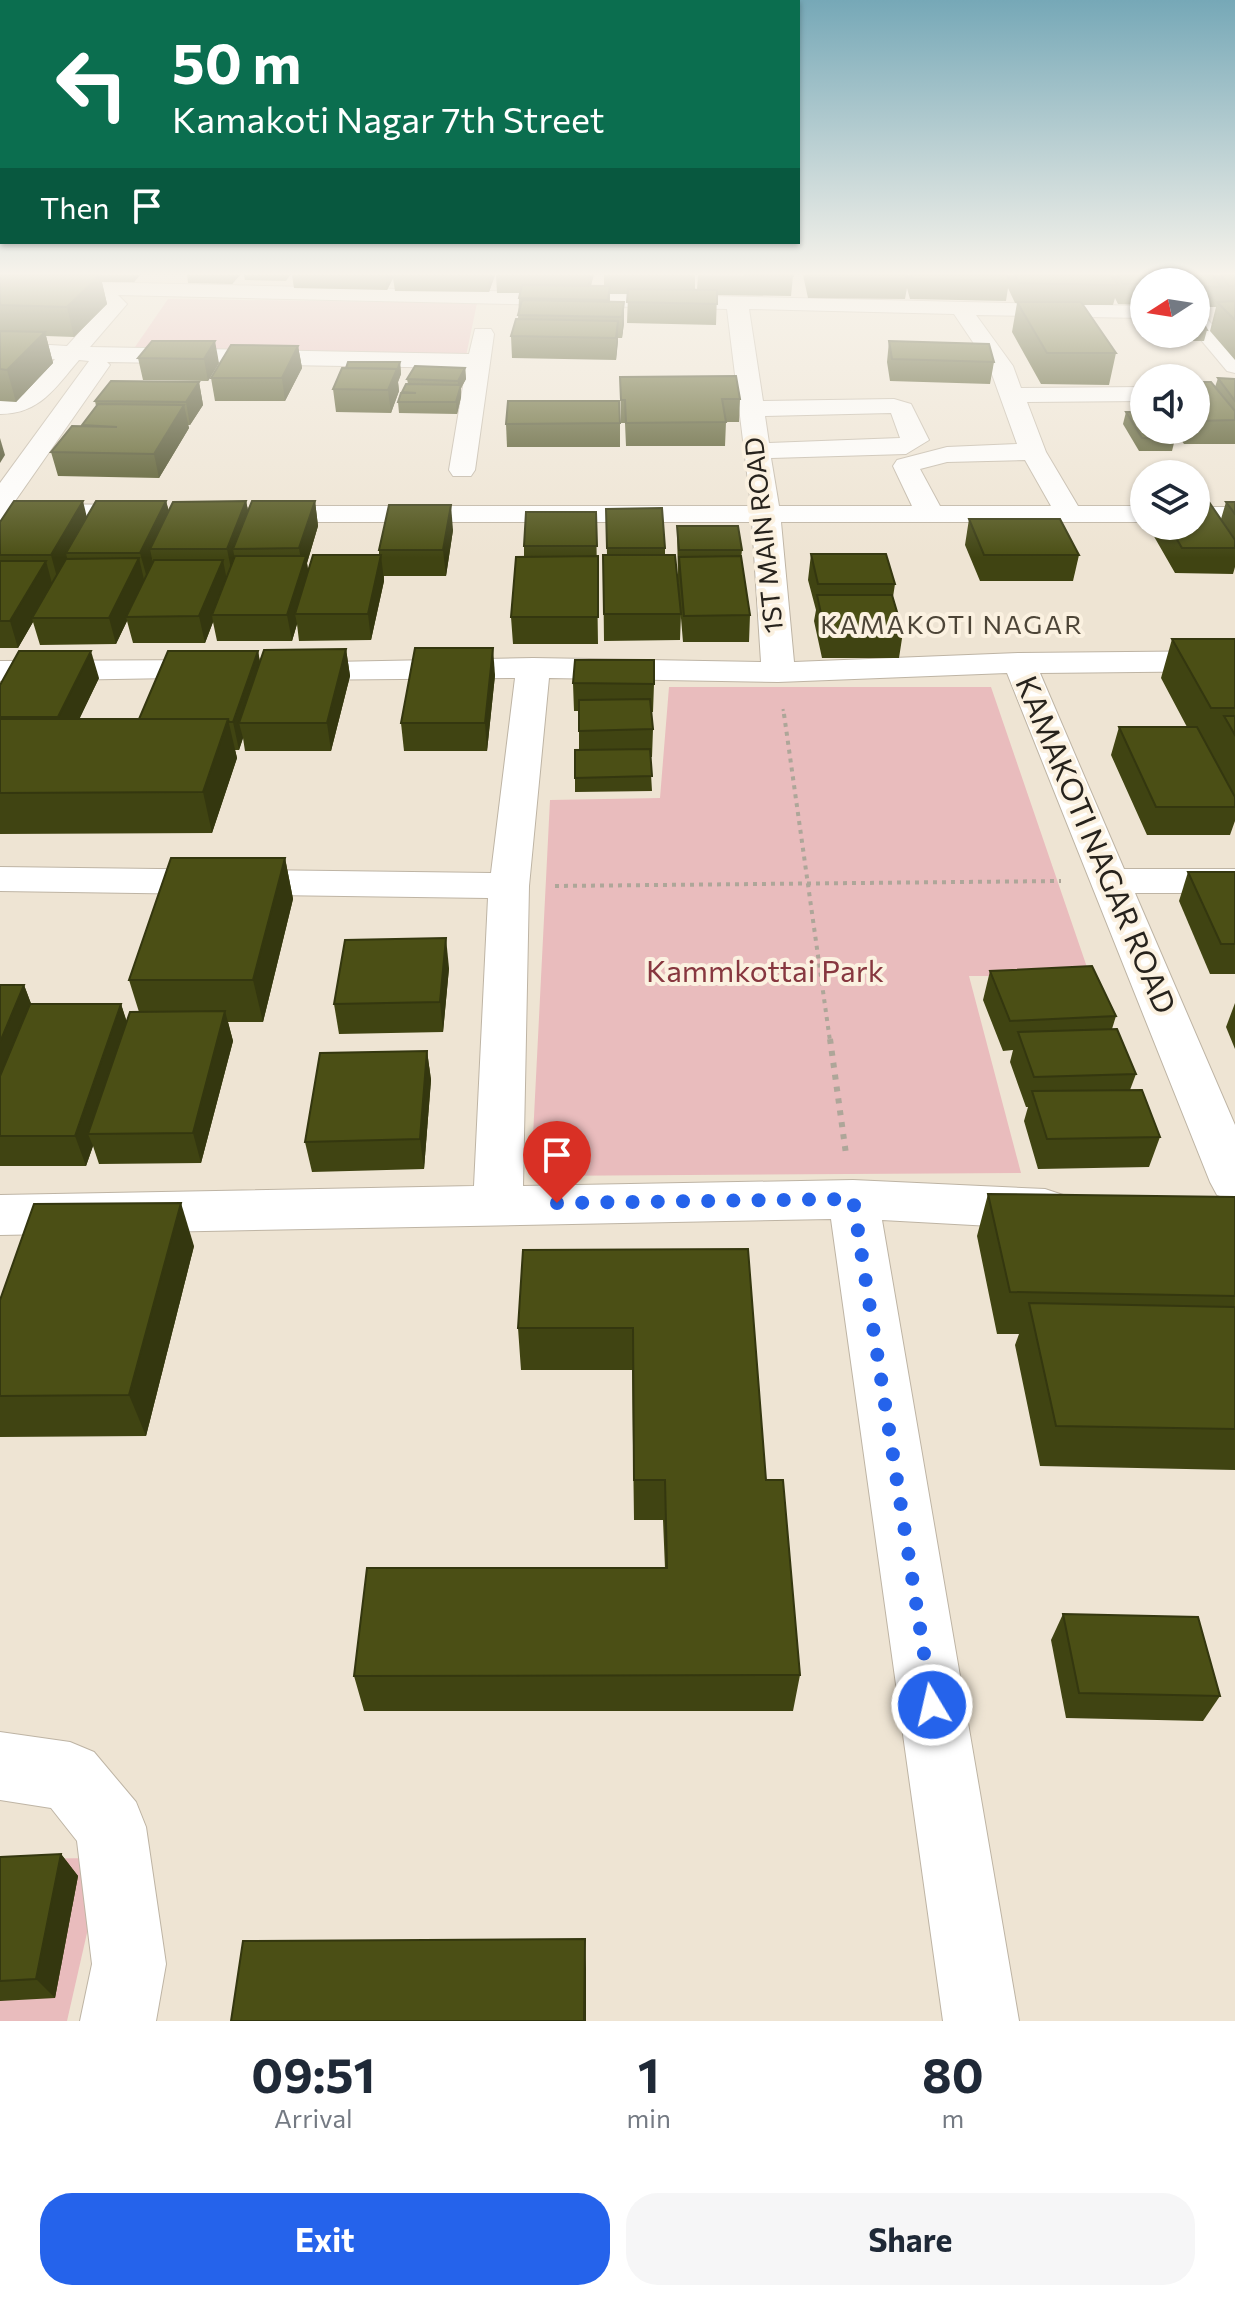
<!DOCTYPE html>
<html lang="en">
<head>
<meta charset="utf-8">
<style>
	body { margin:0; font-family:Commissioner,sans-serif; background:#f6f6f7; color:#1f2937; height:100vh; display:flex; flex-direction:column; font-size:30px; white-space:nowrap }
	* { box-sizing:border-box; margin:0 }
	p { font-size:26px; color:#747a83 }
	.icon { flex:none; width:44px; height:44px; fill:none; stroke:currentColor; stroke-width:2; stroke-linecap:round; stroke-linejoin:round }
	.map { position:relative; height:2021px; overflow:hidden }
	.details { display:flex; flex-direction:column; background:#fff; flex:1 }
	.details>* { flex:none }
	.top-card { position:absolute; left:0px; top:0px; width:800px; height:244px; box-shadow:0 2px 6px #0004; background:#0b6e4f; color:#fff; overflow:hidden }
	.needle { width:52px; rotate:258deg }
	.fabs { position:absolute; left:1130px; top:268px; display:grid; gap:16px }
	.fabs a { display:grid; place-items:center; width:80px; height:80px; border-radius:50%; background:#fff; box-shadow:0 2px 6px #0004; font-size:40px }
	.pin { position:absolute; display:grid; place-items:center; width:68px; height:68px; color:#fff; margin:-82px -34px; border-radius:50% 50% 50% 0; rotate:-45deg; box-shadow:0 0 8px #0007 }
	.pin .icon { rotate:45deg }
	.me { position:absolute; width:88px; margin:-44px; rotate:351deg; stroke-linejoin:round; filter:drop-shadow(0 0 6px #0008) }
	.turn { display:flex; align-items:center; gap:28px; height:168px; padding:0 40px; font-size:36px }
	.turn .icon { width:104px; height:104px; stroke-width:2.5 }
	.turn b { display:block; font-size:56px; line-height:68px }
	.then { display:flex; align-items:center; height:76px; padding:0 40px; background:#0003; gap:16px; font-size:30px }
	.eta { display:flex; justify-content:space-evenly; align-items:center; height:136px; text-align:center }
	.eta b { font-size:48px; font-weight:700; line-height:56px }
	.primary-button { display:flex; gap:16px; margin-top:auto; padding:16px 40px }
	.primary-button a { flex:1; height:92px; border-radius:32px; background:#2563eb; color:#fff; font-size:32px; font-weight:700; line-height:92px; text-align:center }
	.primary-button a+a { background:#f6f6f7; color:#1f2937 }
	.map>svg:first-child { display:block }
	.green { fill:#e9bcbd }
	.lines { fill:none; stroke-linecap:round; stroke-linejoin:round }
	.street-casing { stroke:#beb4a4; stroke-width:2 }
	.path-far2 { stroke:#aea699; stroke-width:3; stroke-dasharray:2 3; stroke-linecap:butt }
	.path-far1 { stroke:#aea699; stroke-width:4; stroke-dasharray:4 5; stroke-linecap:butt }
	.path { stroke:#aea699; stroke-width:6; stroke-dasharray:5 7; stroke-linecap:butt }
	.street { fill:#fff; fill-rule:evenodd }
	.wall { fill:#404412 }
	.shaded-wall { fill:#34370f }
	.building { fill:#4b4f15; stroke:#34370f; stroke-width:2 }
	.route { stroke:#2563eb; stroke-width:14; stroke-dasharray:0 25.2 }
	.labels { text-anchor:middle; stroke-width:8; stroke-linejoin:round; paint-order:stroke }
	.far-street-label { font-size:26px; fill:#27231d; stroke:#fbf1e0 }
	.far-neighbourhood-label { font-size:26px; letter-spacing:2px; fill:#4d4537; stroke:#fbf1e0 }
	.street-label { font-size:30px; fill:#27231d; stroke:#fbf1e0 }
	.park-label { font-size:30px; fill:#87373f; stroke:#fbf1e0 }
</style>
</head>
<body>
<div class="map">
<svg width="1235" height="2021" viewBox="0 0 1235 2021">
	<rect width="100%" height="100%" fill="#eee4d3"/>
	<!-- green -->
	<g class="green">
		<path d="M168,299L477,303L466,356L135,347Z"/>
		<path d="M669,687H991L1090,976H969L1021,1173L531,1176L550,800L660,798Z"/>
		<path d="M104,1858L67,2021H0V1859Z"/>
	</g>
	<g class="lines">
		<!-- street casing -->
		<g class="street-casing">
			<g id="street">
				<path d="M0,280L1144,306V318L976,315L1013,366L1021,388L1144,387V401L1027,402L1046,452L1078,506H1144V522H781L794,662L1019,653L1235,651V671L1040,673L1124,869H1235V893H1135L1235,1125V1201L1217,1195L1210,1182L1007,673L778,682L549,678L529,886L523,1186L853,1180L1045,1189L1063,1195L1070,1209L1063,1223L1045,1229L882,1220L1019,2021H943L831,1219L0,1235V1195L474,1186L488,898L0,891V867L491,873L515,678L291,680L279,677L275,670L279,663L533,658L761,662L752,522H258L248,520L244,514L248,508L258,506H751L727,309L118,295L127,304L90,347L469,354L475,329H491L494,334L475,470L471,476H453L449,470L466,368L107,362L110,365L13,504L150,505L160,507L164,513L160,519L150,521L0,520V483L89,361L79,360C55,388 40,414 0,414V400L23,395L55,359L0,356V342L67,346L104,305L75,301L74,294L0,292ZM749,309L954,314L989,366L1017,444L947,447L897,460L893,466L912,506H779L771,458L906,454L929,440L911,404L894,399L763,401ZM891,413L900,438L769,443L765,416ZM1025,460L1051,506H940L920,469L947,462Z"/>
				<path d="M1196,314L1204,315L1235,352V373L1227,371L1196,334Z"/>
				<rect x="1196" y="507" width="39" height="16"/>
				<path d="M218,660L230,663L234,670L230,677L0,681V661Z"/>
				<path d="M0,1732L70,1742L94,1752L136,1802L146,1827L166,1964L156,2021H80L92,1964L77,1841L51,1808L0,1800Z"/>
			</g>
		</g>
		<!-- path-far2 -->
		<path class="path-far2" d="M783,709L784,716"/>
		<!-- path-far1 -->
		<g class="path-far1">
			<path d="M784,714L830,1041"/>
			<path d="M555,886L1061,881"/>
		</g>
		<!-- path -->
		<path class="path" d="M830,1039L846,1154"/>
		<!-- street -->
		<use href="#street" class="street"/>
	</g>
	<!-- wall -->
	<g class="wall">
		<path d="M0,275H140L134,282H102L107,304L74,337L46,336L53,363L16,402L0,401Z"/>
		<path d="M187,275H240L232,284L188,283Z"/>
		<path d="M244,275H290L286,281L245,280Z"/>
		<path d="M292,275H495L489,292L395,291L393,278L387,290L294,288Z"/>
		<path d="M496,275H593L591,286H604V275H695V290H697L698,275L793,276L791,296L717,295L716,325L627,323L628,294H610V302H624V323L622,338H618L616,360L512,358L511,336L518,319L519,298L520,293H497Z"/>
		<path d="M803,275H1235V360L1210,331L1216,307H1196V282H1144V305L1118,304L1115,298L1113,305H1082L1116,353L1109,385L1041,384L1012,332L1017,303H1015L1008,288L1006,301L910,299L907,288L905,299L808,298Z"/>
		<path d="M1196,311L1207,330L1204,341H1166L1160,334H1196Z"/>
		<path d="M152,341L219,363L208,381L143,380L138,358Z"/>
		<path d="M889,341L994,362L990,384L890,381L887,362Z"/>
		<path d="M298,346L302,368L285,401H215L211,378Z"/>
		<path d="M400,362L401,374L398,382L399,391L391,413L336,412L333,389Z"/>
		<path d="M465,368L466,379L461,388V397L457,414L399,413L398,402L402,392L408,384L407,379Z"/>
		<path d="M620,377L740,399L739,422H726L725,446H626L625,423H621Z"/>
		<path d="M1218,378L1235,379V444H1184L1174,430H1196V382L1215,387Z"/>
		<path d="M199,382L203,405L190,425H188L189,428L159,478L58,476L51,452L82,427V425L96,406L95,401Z"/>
		<path d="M1126,412L1175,439L1172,451H1139L1123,424Z"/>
		<path d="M620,423V447H507L506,424Z"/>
		<path d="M166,501L169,511L246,501L248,510L315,501L318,526L307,563L308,572L379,555V550L453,530L446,576H384V581L371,640L299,641L297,624L292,641H217L213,622L205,643H133L127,621L116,644L40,645L33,622L18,648H0V522L87,516Z"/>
		<path d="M1226,502H1235V567L1233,574L1175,573L1148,526H1196L1221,519Z"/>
		<path d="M606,509L665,548V555L681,614L680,640L604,641L603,555H607Z"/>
		<path d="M596,512L598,644H513L511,617L524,556V546Z"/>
		<path d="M969,519L1079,555L1073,581H980L965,545Z"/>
		<path d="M677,526L742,550L741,559L750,615L749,642H683L678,582Z"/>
		<path d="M811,554L895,584L893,597L903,632L899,658H822L814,621L816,610L808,580Z"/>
		<path d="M1172,639H1235V821L1230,835H1147L1111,755L1119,727H1187L1161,678Z"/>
		<path d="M346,649L350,676L331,751H245L243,738L239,750H235L237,758L212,833L0,834V685L99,678L79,719H139L258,651L260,663Z"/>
		<path d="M495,675L487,751H404L401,723Z"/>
		<path d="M573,683L654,684L653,712H651L653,729L652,757H650L652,791L575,792V750H579V711H574Z"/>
		<path d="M285,858L293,899L263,1022H228L233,1041L201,1163L99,1164L93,1146L86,1166H0V985H24L31,1004H121L127,1022L139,1012L129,980Z"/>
		<path d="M1188,872H1235V974H1210L1179,901Z"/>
		<path d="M449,968L443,1032L339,1034L334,1004Z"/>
		<path d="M990,971L1116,1016L1112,1029L1136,1074L1130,1090L1160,1137L1149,1167L1038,1169L1024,1121L1028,1107H1026L1010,1062L1013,1050L1003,1051L983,1000Z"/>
		<path d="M1235,1003V1049L1226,1027Z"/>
		<path d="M427,1051L431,1080L424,1169L312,1172L305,1142Z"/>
		<path d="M988,1194L1235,1197V1470L1040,1466L1015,1345L1019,1334H997L977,1236Z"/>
		<path d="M194,1246L146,1436L0,1437V1300Z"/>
		<path d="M748,1249L766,1480L800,1675L793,1711H364L354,1676L665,1568L663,1520H634L632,1370H521L518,1328Z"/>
		<path d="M1063,1614L1220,1696L1203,1721L1066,1718L1051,1640Z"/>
		<path d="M61,1854L78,1876L55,1998L0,2001V1857Z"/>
	</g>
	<!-- shaded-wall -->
	<g class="shaded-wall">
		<path d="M100,275L107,304L74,337L67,307Z"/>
		<path d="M133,275H140L134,282Z"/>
		<path d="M231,275H240L232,284Z"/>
		<path d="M385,275H393V278L387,290Z"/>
		<path d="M488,275H495L489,292Z"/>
		<path d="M588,275H594L588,295Z"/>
		<path d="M624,302V323L622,338V317Z"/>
		<path d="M618,321V342L616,360V338Z"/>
		<path d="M45,332L53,363L16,402L7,370Z"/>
		<path d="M215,341L219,363L208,381L204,359Z"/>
		<path d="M298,346L302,368L285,401L282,378Z"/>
		<path d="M400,362L401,374L398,382L399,391L391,413L388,390Z"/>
		<path d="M465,368L466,379L461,388V397L457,414L456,402L458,393V381Z"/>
		<path d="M199,382L203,405L190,425L186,402Z"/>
		<path d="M184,405L189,428L159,478L154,454Z"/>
		<path d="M0,438L5,455L0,463Z"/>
		<path d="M83,501L89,526L66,553L68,563L58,581L51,555Z"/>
		<path d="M166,501L172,526L150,549L153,564L147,578L140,553Z"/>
		<path d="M246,501L251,526L233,549L236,565L232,574L227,549Z"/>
		<path d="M315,501L318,526L307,563L310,581L295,614L297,624L292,641L287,615L302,567L299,548Z"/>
		<path d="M451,505L453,530L446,576L443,550Z"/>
		<path d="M381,555L384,581L371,640L368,614Z"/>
		<path d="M139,558L145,584L126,617L127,621L116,644L109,618Z"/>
		<path d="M223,560L228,586L212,615L213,622L205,643L199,616Z"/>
		<path d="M46,561L53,587L32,618L33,622L18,648L10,621Z"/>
		<path d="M493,648L495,675L487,751L485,723Z"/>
		<path d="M346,649L350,676L331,751L327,723Z"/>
		<path d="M91,651L99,678L67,745L58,717Z"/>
		<path d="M258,651L263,678L239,723L243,738L239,750L233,722Z"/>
		<path d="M228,719L237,758L212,833L203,792Z"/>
		<path d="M285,858L293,899L263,1022L253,980Z"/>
		<path d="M446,938L449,968L443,1032L440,1002Z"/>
		<path d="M24,985L40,1027L0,1128V1042Z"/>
		<path d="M121,1004L130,1034L88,1134L93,1146L86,1166L75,1136Z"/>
		<path d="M225,1011L233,1041L201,1163L193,1133Z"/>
		<path d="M427,1051L431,1080L424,1169L420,1139Z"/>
		<path d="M181,1203L194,1246L146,1436L129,1395Z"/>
		<path d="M61,1854L78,1876L55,1998L36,1979Z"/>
		<path d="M585,1939L586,1968V2021H584Z"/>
	</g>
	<!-- building -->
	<g class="building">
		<path d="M0,275H100L67,307L0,305Z"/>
		<path d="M743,275H793V276Z"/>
		<path d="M809,275H906L908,279L810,278Z"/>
		<path d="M911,275H1007L1009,281L912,279Z"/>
		<path d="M1015,275H1111L1118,285L1019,283Z"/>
		<path d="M1118,275H1213L1221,287L1196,286V282H1144V284H1123Z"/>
		<path d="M1221,275H1235V286H1229Z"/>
		<path d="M522,285L610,286L608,300L519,298Z"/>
		<path d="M628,289L717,290V304L627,302Z"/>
		<path d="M522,300L624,302L622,317L518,315Z"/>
		<path d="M1235,301V320L1217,302Z"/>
		<path d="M1017,302H1081L1116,353H1047Z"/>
		<path d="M1196,311H1197L1207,330H1196Z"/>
		<path d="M516,319L618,321L616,338L511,336Z"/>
		<path d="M0,331L45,332L7,370L0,369Z"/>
		<path d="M152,341H215L204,359L138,358Z"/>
		<path d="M889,341L989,344L994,362L892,359Z"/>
		<path d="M231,345L298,346L282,378H211Z"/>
		<path d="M348,362H400L397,371V369L346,368Z"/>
		<path d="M415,366L465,368L458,381L407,379Z"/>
		<path d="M342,368L397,369L388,390L333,389Z"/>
		<path d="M736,376L740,399H722L726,422L626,423L625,400H621L620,377Z"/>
		<path d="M1218,378L1235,379V401Z"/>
		<path d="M111,381L199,382L186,402L95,401Z"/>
		<path d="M1196,382H1211L1235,411V420L1196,421Z"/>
		<path d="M406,384L461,385L456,402H398L401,393H416L402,392Z"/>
		<path d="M508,401H619L620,423L506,424Z"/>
		<path d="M98,404L184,405L154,454L51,452L72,426L117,427L82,425Z"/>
		<path d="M1126,412H1144V430H1170L1175,439L1142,438Z"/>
		<path d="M14,501H83L51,555H0V522Z"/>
		<path d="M96,501H166L140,553H66Z"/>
		<path d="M246,501L227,549H150L173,502Z"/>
		<path d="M252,501H315L299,548L233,549Z"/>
		<path d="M1196,502H1209L1235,540V548H1182L1169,526H1196Z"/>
		<path d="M1226,502H1235V514Z"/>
		<path d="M389,505H451L443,550H379Z"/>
		<path d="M662,508L665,548H607L606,509Z"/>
		<path d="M526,512H596L597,546H524Z"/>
		<path d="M969,519H1060L1079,555H984Z"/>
		<path d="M677,526H738L742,550H679Z"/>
		<path d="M811,554H886L895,584H818Z"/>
		<path d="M313,555H381L368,614H295Z"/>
		<path d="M603,555H675L681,614H604Z"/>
		<path d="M235,556H306L287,615H212Z"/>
		<path d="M598,556V617H511L516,557Z"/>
		<path d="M741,556L750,615L684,616L679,557Z"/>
		<path d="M139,558L109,618H32L66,559Z"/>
		<path d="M154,560H223L199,616L126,617Z"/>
		<path d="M0,561H46L10,621H0Z"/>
		<path d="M817,595H892L903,632H825Z"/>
		<path d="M1172,639H1235V708H1211Z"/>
		<path d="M415,648H493L485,723H401Z"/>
		<path d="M346,649L327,723H239L264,650Z"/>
		<path d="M19,651H91L58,717H0V685Z"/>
		<path d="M168,651H258L233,722H229L228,719H139Z"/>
		<path d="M575,660H654V684L573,683Z"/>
		<path d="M650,699L653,729L579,731V700Z"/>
		<path d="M1224,716H1235V735Z"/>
		<path d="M0,719H228L203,792L0,793Z"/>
		<path d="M1119,727H1197L1235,797V807H1156Z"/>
		<path d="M650,749L652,776L575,778V750Z"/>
		<path d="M171,858H285L253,980H129Z"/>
		<path d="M1188,872H1235V944H1221Z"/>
		<path d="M446,938L440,1002L334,1004L345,940Z"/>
		<path d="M1092,966L1116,1016L1010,1021L990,971Z"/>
		<path d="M0,985H24L0,1042Z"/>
		<path d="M30,1004H121L75,1136H0V1076Z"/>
		<path d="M225,1011L193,1133L88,1134L130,1012Z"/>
		<path d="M1117,1029L1136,1074L1034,1077L1018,1032Z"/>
		<path d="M427,1051L420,1139L305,1142L320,1053Z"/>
		<path d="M1142,1090L1160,1137L1047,1139L1032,1091Z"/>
		<path d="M988,1194L1235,1197V1296L1010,1292Z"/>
		<path d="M181,1203L129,1395L0,1396V1300L34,1204Z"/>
		<path d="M748,1249L766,1480H783L800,1675L354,1676L367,1568H667L665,1480H634L633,1328H518L523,1250Z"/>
		<path d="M1029,1303L1235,1307V1429L1056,1426Z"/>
		<path d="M1063,1614L1198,1617L1220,1696L1079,1693Z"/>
		<path d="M61,1854L36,1979L0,1981V1857Z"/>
		<path d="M585,1939L584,2021H231L243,1941Z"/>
	</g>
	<!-- sky -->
	<linearGradient id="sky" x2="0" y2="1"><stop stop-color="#76a8b7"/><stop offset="0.49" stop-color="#f7f3eb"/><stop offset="1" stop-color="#f7f3eb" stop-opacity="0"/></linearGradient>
	<rect width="1235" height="558" fill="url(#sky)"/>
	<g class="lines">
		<!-- route -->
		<path class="route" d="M557,1203L853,1199L932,1705"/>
	</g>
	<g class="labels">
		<!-- far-street labels -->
		<g class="far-street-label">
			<text transform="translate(764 535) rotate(-96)" y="9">1ST MAIN ROAD</text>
		</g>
		<!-- far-neighbourhood labels -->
		<g class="far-neighbourhood-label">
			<text x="952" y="634">KAMAKOTI NAGAR</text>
		</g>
		<!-- street labels -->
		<g class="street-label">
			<text transform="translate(1095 845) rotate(67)" y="10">KAMAKOTI NAGAR ROAD</text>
		</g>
		<!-- park labels -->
		<g class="park-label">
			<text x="765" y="982">Kammkottai Park</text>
		</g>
	</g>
</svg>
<div class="fabs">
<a><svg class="needle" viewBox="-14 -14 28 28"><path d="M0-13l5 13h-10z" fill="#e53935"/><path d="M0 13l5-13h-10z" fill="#747a83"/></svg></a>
<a><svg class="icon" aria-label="sound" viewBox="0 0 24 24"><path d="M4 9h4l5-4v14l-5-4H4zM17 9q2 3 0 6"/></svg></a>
<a><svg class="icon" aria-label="layers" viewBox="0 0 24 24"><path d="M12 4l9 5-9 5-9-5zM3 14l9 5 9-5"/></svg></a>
</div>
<div class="pin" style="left:557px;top:1203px;background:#d93025"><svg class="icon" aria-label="arrive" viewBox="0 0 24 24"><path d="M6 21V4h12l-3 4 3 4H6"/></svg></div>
<svg class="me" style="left:932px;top:1705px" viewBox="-20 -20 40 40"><circle r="17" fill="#2563eb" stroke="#fff" stroke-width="3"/><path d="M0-11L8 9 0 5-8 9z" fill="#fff"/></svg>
<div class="top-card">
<div class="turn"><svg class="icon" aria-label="left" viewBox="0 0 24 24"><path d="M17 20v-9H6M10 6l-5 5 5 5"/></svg><div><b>50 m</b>Kamakoti Nagar 7th Street</div></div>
<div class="then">Then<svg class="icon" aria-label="arrive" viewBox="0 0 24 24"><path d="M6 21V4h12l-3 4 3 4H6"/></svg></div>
</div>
</div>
<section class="details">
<div class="eta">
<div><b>09:51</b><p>Arrival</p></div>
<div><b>1</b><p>min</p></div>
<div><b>80</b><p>m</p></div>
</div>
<div class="primary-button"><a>Exit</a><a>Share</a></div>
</section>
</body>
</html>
